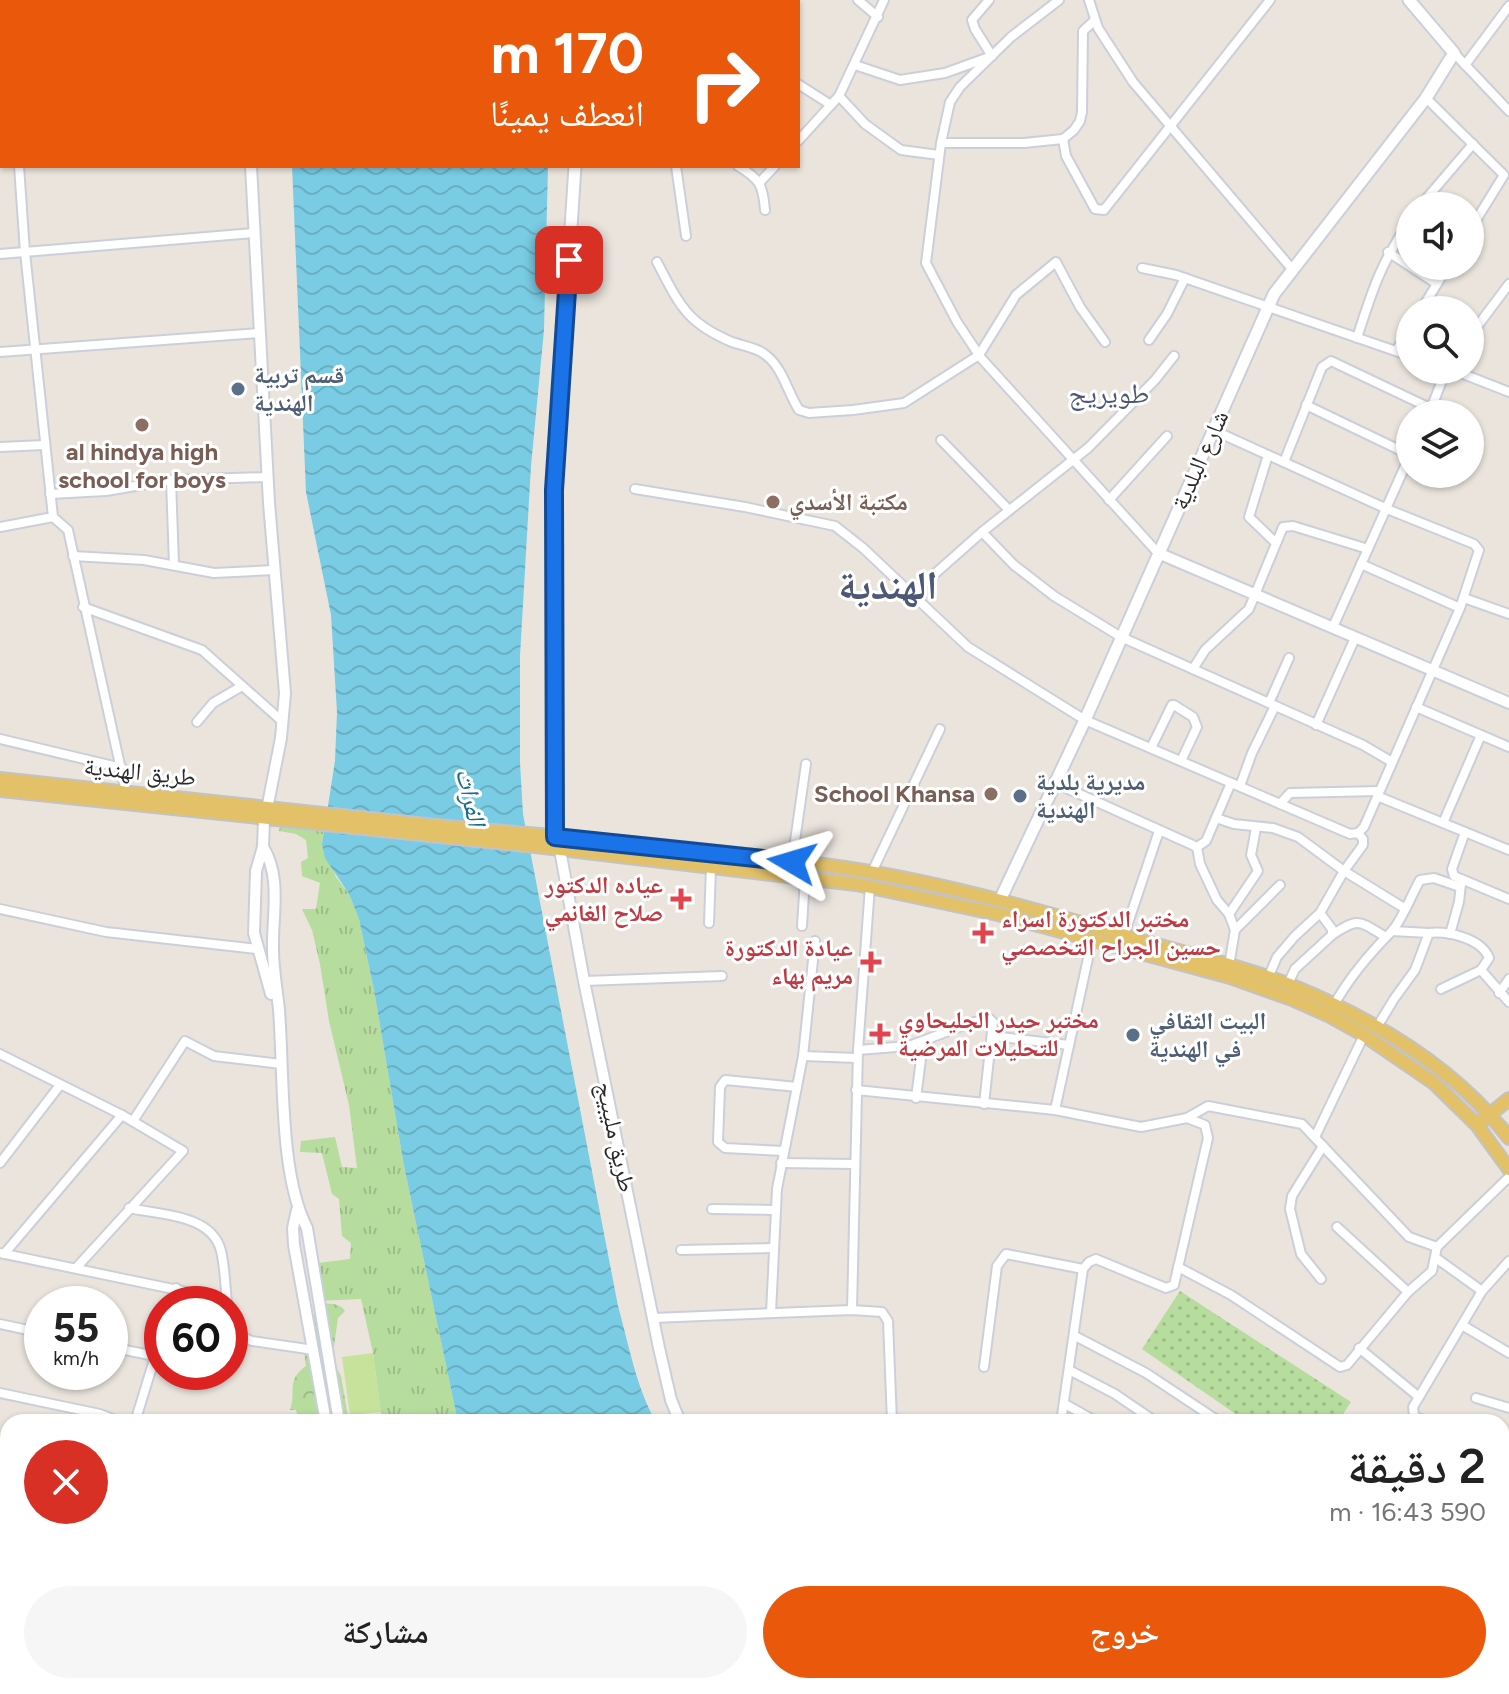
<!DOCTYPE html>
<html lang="ar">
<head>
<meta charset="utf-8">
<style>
	body { margin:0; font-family:Figtree,"Noto Naskh Arabic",sans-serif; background:#f6f6f6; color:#222; direction:rtl; height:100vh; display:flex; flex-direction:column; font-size:30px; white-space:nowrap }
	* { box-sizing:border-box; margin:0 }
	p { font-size:26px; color:#767676 }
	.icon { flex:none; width:44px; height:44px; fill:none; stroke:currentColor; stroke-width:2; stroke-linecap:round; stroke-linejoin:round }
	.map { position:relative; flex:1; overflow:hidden; direction:ltr }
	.details { position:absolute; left:0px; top:1414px; width:1510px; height:280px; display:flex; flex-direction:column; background:#fff; border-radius:24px 24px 0 0; box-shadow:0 2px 6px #0004; direction:rtl }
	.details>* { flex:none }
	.hud { position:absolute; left:0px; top:0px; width:800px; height:168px; box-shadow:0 2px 6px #0004; direction:rtl; background:#ea580c; color:#fff; overflow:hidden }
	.fabs { position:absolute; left:1396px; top:192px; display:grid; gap:16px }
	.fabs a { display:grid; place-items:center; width:88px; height:88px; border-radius:50%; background:#fff; box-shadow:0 2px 6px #0004; font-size:40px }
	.speed { position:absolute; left:24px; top:1286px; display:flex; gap:16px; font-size:40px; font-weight:700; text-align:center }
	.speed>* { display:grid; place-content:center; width:104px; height:104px; border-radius:50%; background:#fff; box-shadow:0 2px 6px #0004; line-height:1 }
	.speed small { font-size:20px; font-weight:400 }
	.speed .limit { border:12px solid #d22; background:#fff; color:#111 }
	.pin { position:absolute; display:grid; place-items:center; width:68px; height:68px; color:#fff; margin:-34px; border-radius:16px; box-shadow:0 4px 12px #0006 }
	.me { position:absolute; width:88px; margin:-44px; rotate:277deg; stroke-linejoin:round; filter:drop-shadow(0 0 6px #0008) }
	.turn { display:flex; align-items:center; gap:28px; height:168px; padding:0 24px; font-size:36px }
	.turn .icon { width:104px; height:104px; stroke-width:2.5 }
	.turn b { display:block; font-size:56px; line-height:68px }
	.round { display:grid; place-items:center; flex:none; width:84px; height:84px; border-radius:42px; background:#f6f6f6 }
	.head { display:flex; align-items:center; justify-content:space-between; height:136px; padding:0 24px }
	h1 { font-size:48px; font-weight:600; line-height:60px }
	.primary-button { display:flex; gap:16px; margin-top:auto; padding:16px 24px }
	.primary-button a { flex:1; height:92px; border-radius:48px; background:#ea580c; color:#fff; font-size:32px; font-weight:600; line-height:92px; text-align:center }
	.primary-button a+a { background:#f6f6f6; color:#222 }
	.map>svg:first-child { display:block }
	.grass { fill:url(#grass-tufts) }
	.forest { fill:url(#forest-crowns) }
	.park { fill:url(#park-dots) }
	.pitch { fill:#c7e29b }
	.water { fill:url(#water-waves) }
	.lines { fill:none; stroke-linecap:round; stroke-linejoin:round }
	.minor-casing { stroke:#cbcfda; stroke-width:12 }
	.tertiary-casing { stroke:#cbcfda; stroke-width:14 }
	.secondary-casing { stroke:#cbcfda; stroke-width:15 }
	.primary-casing { stroke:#c3c3c3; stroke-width:16 }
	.minor { stroke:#fff; stroke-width:8 }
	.tertiary { stroke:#fff; stroke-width:10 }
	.secondary { stroke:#fff; stroke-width:11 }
	.primary { stroke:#e3c169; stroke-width:12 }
	.route-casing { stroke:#114b97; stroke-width:20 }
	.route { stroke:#1a73e8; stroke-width:14 }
	.service-dot { fill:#5c6f8a; stroke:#fff; stroke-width:3 }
	.education-dot { fill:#8d6e63; stroke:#fff; stroke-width:3 }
	.health-dot { fill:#e0444e; stroke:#fff; stroke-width:3 }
	.labels { text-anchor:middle; stroke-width:6; stroke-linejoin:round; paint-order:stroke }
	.service-label { font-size:24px; font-weight:bold; fill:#4e5e75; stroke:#fff; text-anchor:start }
	.education-label { font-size:24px; font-weight:bold; fill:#785e54; stroke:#fff }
	.street-label { font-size:24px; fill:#2a2a2a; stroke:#fff }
	.health-label { font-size:24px; font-weight:bold; fill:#be3a42; stroke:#fff; text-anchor:end }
	.water-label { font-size:26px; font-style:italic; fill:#1a6b8e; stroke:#fff }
	.quarter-label { font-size:28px; fill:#4e5776; stroke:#fff }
	.town-label { font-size:40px; font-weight:bold; fill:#4e5776; stroke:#fff }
</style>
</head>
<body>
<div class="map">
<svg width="1509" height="1694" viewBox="0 0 1509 1694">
	<defs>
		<pattern id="grass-tufts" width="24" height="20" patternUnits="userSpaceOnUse" patternTransform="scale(2)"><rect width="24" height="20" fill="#b6dc9e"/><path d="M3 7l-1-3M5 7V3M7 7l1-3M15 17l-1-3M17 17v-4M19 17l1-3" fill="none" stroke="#9dbd88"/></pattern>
		<pattern id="forest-crowns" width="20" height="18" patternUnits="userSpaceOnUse" patternTransform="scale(2)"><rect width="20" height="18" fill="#b6dc9e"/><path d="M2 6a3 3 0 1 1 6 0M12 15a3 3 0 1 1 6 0" fill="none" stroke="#9dbd88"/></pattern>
		<pattern id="park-dots" width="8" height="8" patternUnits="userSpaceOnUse" patternTransform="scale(2)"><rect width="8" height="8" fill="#b6dc9e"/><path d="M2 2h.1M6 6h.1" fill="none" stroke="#9dbd88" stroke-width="1.8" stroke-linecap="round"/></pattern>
		<pattern id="water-waves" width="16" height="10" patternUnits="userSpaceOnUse" patternTransform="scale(2)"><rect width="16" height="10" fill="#79cce3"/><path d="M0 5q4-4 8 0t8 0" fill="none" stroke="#69afc3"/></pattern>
	</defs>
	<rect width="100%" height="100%" fill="#eae4dd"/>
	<!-- grass -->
	<path class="grass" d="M280,826L324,832L322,844L336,877L349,894L359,919L374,990L404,1166L458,1422H382L373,1353L361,1299L316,1301L310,1264L350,1259L351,1243L342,1236L339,1199L332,1194L322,1153L300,1152L301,1141L335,1137L342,1167L357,1168L349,1105L329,1021L320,964L312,930L302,909H316L320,883L302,876L301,862L308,858L306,840L296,834L279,831Z"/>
	<!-- forest -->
	<path class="forest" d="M319,1304C329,1304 339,1302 345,1311L338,1318L332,1360L341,1376L349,1422H299L296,1410H290C297,1392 285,1381 306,1366L304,1352L319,1351L312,1325L316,1305Z"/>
	<!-- park -->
	<path class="park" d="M1180,1291L1351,1402L1338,1422H1247L1142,1349Z"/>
	<!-- pitch -->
	<path class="pitch" d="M373,1353L381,1412L350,1415L342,1357Z"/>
	<!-- water -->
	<g class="water">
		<path d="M286,0H555L286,2Z"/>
		<path d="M292,166H548L544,330L531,466L520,656V763L523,814L618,1306C629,1345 636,1387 656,1422H458L404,1166L374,990L359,919L349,894L325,858L322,844L335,761L337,712L331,615L306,492Z"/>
		<path d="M514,1686H596L594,1694H515Z"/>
		<path d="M637,1686H776L778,1694H642Z"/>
	</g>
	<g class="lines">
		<!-- minor casing -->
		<g class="minor-casing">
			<g id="minor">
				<path d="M8,0V2"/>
				<path d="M858,0L878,17"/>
				<path d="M1059,0L1011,37L960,87L950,102L941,143L926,263L957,322L981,358L1158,553"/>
				<path d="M1089,0L1098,28L1133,82L1292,269"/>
				<path d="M692,2V0"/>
				<path d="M766,2L768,0"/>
				<path d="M1454,53L1509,111"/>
				<path d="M0,61H2"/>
				<path d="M855,65L900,80L945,73L992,56L975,29L972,20L989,0"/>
				<path d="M1465,65L1509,6"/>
				<path d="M798,84L831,105"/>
				<path d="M839,96L865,124L901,150L939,155"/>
				<path d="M1426,98L1504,175L1470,230"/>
				<path d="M1063,139L1066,156L1095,209L1104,210L1270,0"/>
				<path d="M798,141L839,96L884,0"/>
				<path d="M941,143H1024L1063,139L1074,130L1080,121L1082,112L1083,31L1095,20"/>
				<path d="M0,158H2"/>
				<path d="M19,166L25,252L53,517"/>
				<path d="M676,166L686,236"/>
				<path d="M738,166C760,179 763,185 765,210"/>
				<path d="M759,183L775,166"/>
				<path d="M1420,206L1473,144"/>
				<path d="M1388,252L1437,284"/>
				<path d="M0,254L254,233"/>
				<path d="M657,262C679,304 686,323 732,342C743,346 759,348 767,356C783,369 788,393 799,410L809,413L853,410L904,403L979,355L1016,295L1056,262L1080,307L1105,342"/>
				<path d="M1142,268L1176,275L1410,356"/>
				<path d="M1421,310L1448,266"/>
				<path d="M1470,336L1509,284"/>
				<path d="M1357,338C1372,291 1381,262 1410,221"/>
				<path d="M1149,340L1167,314L1185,278"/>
				<path d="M1396,351L1410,328"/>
				<path d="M0,352L260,333"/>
				<path d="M1453,370L1509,392"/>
				<path d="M1306,405L1410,455"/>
				<path d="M1429,414L1446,370"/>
				<path d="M1213,430L1387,509L1474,544L1479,550L1460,608L1364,827L1358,833"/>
				<path d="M941,440L1009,510"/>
				<path d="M0,447L44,445"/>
				<path d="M1268,455L1249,517L1276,543"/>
				<path d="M1284,462L1322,367L1331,361L1432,409"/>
				<path d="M171,480L174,565"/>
				<path d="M635,489L745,507L835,526L863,548L968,647L1085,720L1350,834L1358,833"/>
				<path d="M50,494L106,491L171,480L268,477"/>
				<path d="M1109,500L1167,436"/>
				<path d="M0,527L53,517L68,530L126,792"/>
				<path d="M982,532L1014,565L1054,596L1121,637L1363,745L1392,762"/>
				<path d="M73,556L144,560L214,573L274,570"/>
				<path d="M1361,564L1460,608"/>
				<path d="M912,594L982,532L1088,448L1155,380L1174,356"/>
				<path d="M1464,598L1509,614"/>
				<path d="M83,607L202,650L283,722"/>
				<path d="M1333,627L1410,455"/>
				<path d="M1193,669L1205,650L1249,609L1283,527L1293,526L1368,549"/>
				<path d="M1269,703L1289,658"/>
				<path d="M1416,707L1509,747"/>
				<path d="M197,722L213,703L242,686"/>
				<path d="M1316,725L1355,638"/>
				<path d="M0,739L122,768"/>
				<path d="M1151,748L1172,705H1174L1193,717L1197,727L1181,761"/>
				<path d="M1055,783L1197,847L1206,841L1231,783"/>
				<path d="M1240,786L1252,753L1275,706"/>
				<path d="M1377,796L1509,850"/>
				<path d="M1280,804L1290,793L1379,791"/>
				<path d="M1216,818L1234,824L1273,828L1298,837L1344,871L1404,908"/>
				<path d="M1443,823L1481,735"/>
				<path d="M1465,832L1452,869L1454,876L1509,899"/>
				<path d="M1197,847L1200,864L1217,900L1229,914L1235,930L1229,966"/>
				<path d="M792,862L806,764"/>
				<path d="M872,872L940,729"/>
				<path d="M0,909L106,932L257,949"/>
				<path d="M1229,914L1258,871L1251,855L1256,828"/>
				<path d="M709,923L711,867"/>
				<path d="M802,926L805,878"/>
				<path d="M1235,930L1280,885"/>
				<path d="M1392,931L1429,933"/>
				<path d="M1450,934L1459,902L1461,884"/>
				<path d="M1124,935L1159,831"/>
				<path d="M1332,935C1358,918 1358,920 1384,936"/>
				<path d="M1481,970L1509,1002"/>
				<path d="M1268,978L1277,957L1295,936L1320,913L1344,871L1363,845V839L1358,833"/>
				<path d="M584,981L722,976"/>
				<path d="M1288,984L1295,969L1332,935V929L1320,913"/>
				<path d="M1499,993L1509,979"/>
				<path d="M1334,1005C1349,978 1371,952 1392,931C1402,920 1412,894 1420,880L1434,878L1460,887"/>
				<path d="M1377,1027L1394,999L1415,970L1429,933C1448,931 1481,938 1489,958L1481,970L1441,989"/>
				<path d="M992,1036L1069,1045"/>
				<path d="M858,1050L909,1046L970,1023L990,1019L993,1022L984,1104"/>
				<path d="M0,1054L122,1115L183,1151L76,1268"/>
				<path d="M803,1056L857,1058"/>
				<path d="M856,1090L1055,1110L1141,1127L1187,1118L1205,1125L1208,1138L1174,1285L1166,1288L1096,1259L1089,1262L1083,1269L1061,1422"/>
				<path d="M916,1098L923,1043"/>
				<path d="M1055,1110L1092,940"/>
				<path d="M1187,1118L1208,1106L1302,1124L1409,1237L1437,1247L1509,1177"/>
				<path d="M133,1121L185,1041L214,1056L281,1064"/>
				<path d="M1315,1137L1364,1035"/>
				<path d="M784,1151L725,1148L718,1142L720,1087L725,1080L797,1087"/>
				<path d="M0,1163L60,1085"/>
				<path d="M781,1163L855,1164"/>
				<path d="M129,1208C160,1215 212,1214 221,1251C225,1267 225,1285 227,1302"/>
				<path d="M712,1209L775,1210"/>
				<path d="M1337,1227L1408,1292"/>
				<path d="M681,1250L773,1248"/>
				<path d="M0,1253L226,1300"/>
				<path d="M4,1254L122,1115"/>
				<path d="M1436,1258L1482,1291L1509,1261"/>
				<path d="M1178,1267L1231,1295L1340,1367L1347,1365L1408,1292L1432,1271L1437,1247"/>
				<path d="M1321,1279L1301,1254L1290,1209L1292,1196L1323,1146"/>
				<path d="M171,1304L176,1288"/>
				<path d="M852,1310L858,1050L870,886"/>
				<path d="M771,1313L777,1189L803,1056L815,941"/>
				<path d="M653,1318L852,1310L882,1312L888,1321L892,1422"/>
				<path d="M0,1324L42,1333"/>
				<path d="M1462,1325L1509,1353"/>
				<path d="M230,1328L232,1333L252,1341L314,1350"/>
				<path d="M1075,1336L1146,1373L1220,1422"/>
				<path d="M110,1347L155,1356"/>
				<path d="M1359,1348L1419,1397"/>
				<path d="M984,1367L997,1266L1006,1254L1083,1269"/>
				<path d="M1071,1371L1115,1394L1156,1422"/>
				<path d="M0,1393L100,1414L121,1422"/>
				<path d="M1476,1398L1509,1408"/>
				<path d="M1065,1404L1097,1422"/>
				<path d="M135,1422L162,1334"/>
				<path d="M1427,1422L1414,1416L1413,1407L1482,1291"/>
				<path d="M0,1452L8,1454"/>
				<path d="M1502,1494L1509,1491"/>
				<path d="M0,1510L8,1512"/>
				<path d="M0,1538L8,1545"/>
				<path d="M1502,1548L1509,1550"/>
				<path d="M0,1600L8,1602"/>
				<path d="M0,1664L8,1633"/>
				<path d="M1502,1664L1509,1667"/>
				<path d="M909,1686L910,1694"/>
				<path d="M1005,1686L1016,1694"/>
				<path d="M1054,1686L1066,1694"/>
				<path d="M1122,1686L1136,1694"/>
				<path d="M64,1694L65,1686"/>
				<path d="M129,1694L130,1686"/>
				<path d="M1252,1694L1256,1686"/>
				<path d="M1321,1694L1324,1686"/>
				<path d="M1391,1694L1394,1686"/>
				<path d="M1455,1694L1460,1686"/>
			</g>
		</g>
		<!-- tertiary casing -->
		<g class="tertiary-casing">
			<g id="tertiary">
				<path d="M243,0V2"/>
				<path d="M251,166L269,503L285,693L281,738L267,809"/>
				<path d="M1158,553L1509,703"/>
				<path d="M264,820L263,847L256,871L254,933L271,994"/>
				<path d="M263,847C282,877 272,916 273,949C273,970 277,990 279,1010C284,1072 279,1174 307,1228L339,1422"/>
				<path d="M560,850L584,981L659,1348L671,1400L680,1422"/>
				<path d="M297,1210L293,1228L294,1245L326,1422"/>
				<path d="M354,1686L355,1694"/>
				<path d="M795,1686L797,1694"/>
			</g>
		</g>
		<!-- secondary casing -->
		<g class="secondary-casing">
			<g id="secondary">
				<path d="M586,2V0"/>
				<path d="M555,837L554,490L575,166"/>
				<path d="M1000,900L1085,720L1274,294L1426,98L1454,53L1409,0"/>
			</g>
		</g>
		<!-- primary casing -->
		<g class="primary-casing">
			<g id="primary">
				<path d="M0,779C142,793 284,811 426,825C566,838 707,847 845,868C949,884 1052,914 1153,944C1199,957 1246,968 1290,985C1373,1019 1454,1066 1509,1138"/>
				<path d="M0,790L535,846L856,884L998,914L1230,977L1292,999L1330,1016L1364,1035L1434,1083L1477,1125L1509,1169"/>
				<path d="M1477,1125L1509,1099"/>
			</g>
		</g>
		<!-- minor -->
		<use href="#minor" class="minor"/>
		<!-- tertiary -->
		<use href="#tertiary" class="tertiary"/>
		<!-- secondary -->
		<use href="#secondary" class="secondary"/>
		<!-- primary -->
		<use href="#primary" class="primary"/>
	</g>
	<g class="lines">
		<!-- route casing -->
		<g class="route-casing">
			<path id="route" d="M569,260L554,490L555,837L792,862"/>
		</g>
		<!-- route -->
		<use href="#route" class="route"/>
	</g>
	<!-- markers -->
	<g class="service-dot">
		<circle cx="238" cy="389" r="8"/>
		<circle cx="1020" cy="796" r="8"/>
		<circle cx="1133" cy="1035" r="8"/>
	</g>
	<g class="education-dot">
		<circle cx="142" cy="425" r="8"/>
		<circle cx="773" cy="502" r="8"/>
		<circle cx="991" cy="794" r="8"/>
	</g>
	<g class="health-dot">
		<path d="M677 887h8v8h8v8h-8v8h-8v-8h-8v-8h8z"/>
		<path d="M979 921h8v8h8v8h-8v8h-8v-8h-8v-8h8z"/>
		<path d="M867 950h8v8h8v8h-8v8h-8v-8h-8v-8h8z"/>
		<path d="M876 1022h8v8h8v8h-8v8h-8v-8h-8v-8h8z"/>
	</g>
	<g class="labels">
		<!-- service labels -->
		<g class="service-label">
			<text x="254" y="383">قسم تربية<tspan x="254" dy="28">الهندية</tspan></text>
			<text x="1036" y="790">مديرية بلدية<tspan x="1036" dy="28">الهندية</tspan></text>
			<text x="1149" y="1029">البيت الثقافي<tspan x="1149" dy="28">في الهندية</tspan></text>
		</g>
		<!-- education labels -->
		<g class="education-label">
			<text x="142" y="460">al hindya high<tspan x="142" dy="28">school for boys</tspan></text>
			<text x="789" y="510" text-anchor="start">مكتبة الأسدي</text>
			<text x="975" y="802" text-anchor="end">School Khansa</text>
		</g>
		<!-- street labels -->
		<g class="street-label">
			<text transform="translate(1200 460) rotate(-66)" y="8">شارع البلدية</text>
			<text transform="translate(140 772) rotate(6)" y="8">طريق الهندية</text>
			<text transform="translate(616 1137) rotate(78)" y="8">طريق مليبيج</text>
		</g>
		<!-- health labels -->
		<g class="health-label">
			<text x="663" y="893">عياده الدكتور<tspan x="663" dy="28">صلاح الغانمي</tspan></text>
			<text x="1001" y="927" text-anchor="start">مختبر الدكتورة اسراء<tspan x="1001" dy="28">حسين الجراح التخصصي</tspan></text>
			<text x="853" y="956">عيادة الدكتورة<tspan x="853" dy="28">مريم بهاء</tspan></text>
			<text x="898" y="1028" text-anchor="start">مختبر حيدر الجليحاوي<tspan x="898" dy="28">للتحليلات المرضية</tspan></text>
		</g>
		<!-- water labels -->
		<g class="water-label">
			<text transform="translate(471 797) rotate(77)" y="9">الفرات</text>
		</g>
		<!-- quarter labels -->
		<g class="quarter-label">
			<text x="1109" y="403">طويريج</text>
		</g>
		<!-- town labels -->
		<g class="town-label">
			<text x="888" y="599">الهندية</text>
		</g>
	</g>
</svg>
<div class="fabs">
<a><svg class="icon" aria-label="sound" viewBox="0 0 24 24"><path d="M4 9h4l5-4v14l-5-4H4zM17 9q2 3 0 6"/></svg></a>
<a><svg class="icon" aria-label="search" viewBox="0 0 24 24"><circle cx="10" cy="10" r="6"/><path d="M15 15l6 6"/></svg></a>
<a><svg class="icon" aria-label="layers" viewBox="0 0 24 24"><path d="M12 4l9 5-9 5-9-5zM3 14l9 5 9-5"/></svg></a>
</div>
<div class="speed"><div>55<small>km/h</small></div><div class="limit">60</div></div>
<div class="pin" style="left:569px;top:260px;background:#d93025"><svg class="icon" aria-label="arrive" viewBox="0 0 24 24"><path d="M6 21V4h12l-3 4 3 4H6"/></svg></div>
<svg class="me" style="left:792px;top:862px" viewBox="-20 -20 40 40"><path d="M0-17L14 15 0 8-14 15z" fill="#1a73e8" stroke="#fff" stroke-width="4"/></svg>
<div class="hud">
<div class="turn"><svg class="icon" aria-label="right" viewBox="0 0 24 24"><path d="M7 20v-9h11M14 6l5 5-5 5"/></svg><div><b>170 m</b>انعطف يمينًا</div></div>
</div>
<section class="details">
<div class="head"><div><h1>2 دقيقة</h1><p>590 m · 16:43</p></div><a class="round" style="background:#d93025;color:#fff"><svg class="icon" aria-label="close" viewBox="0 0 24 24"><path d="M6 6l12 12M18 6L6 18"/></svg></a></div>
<div class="primary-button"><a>خروج</a><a>مشاركة</a></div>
</section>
</div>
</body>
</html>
